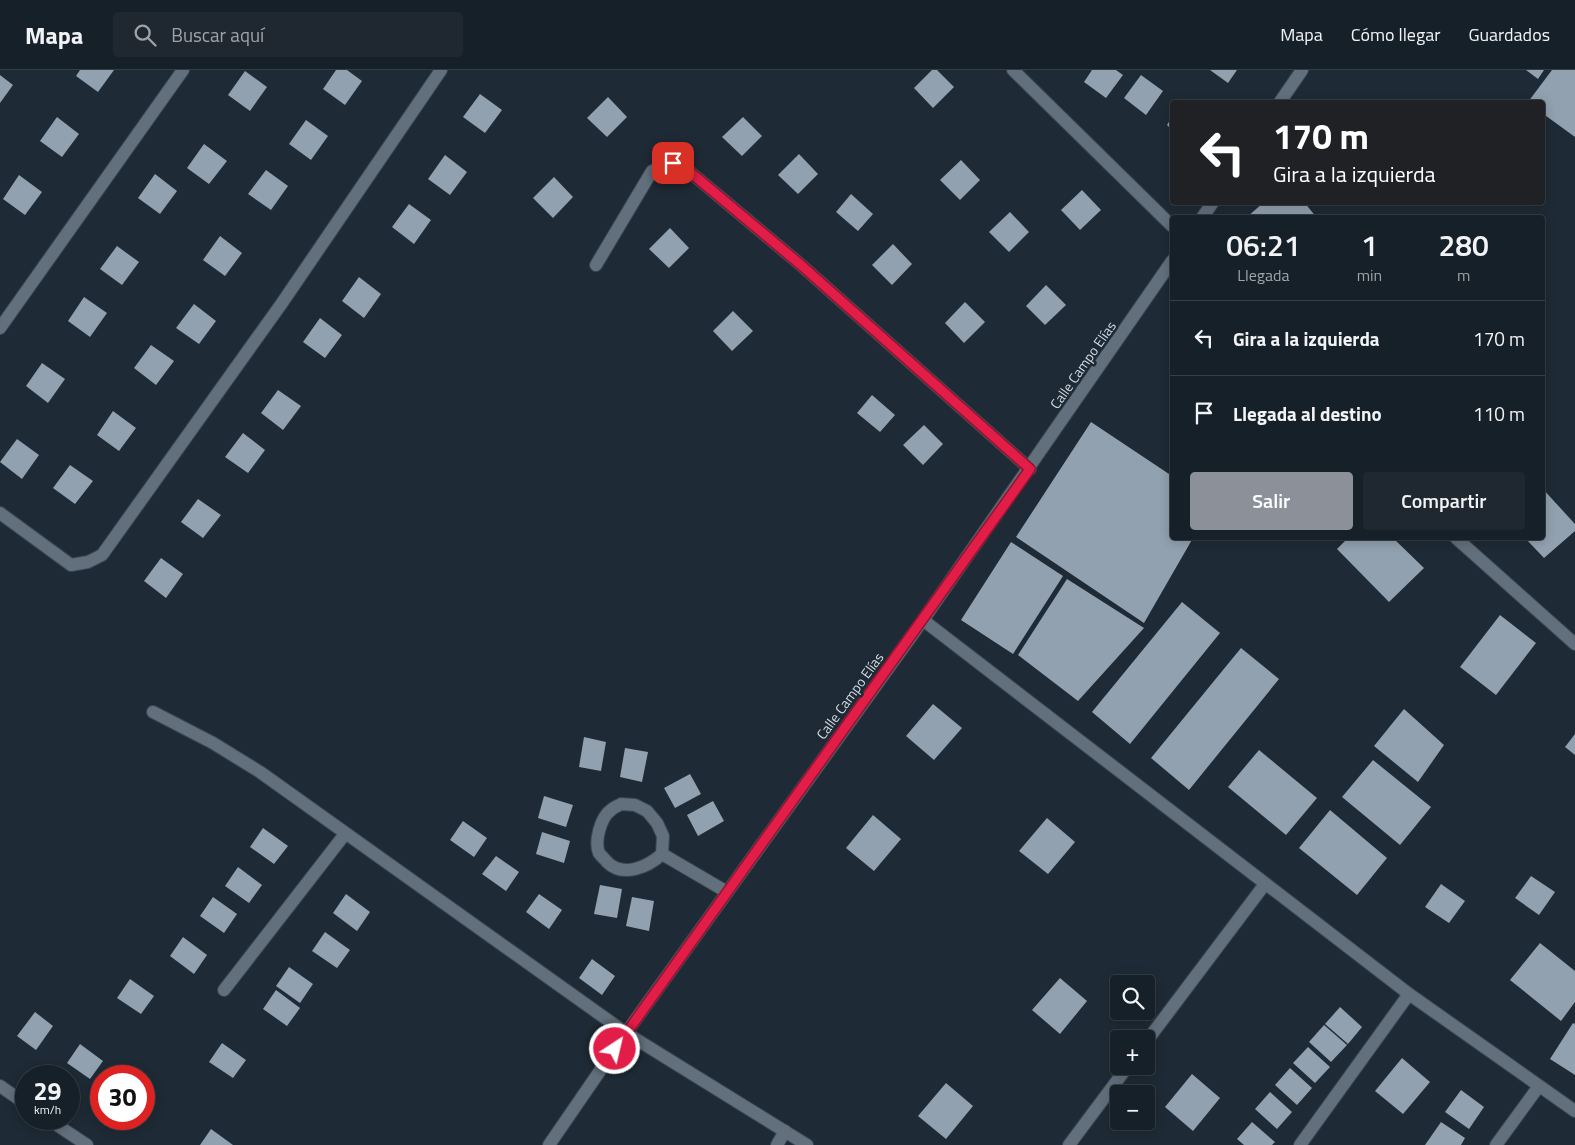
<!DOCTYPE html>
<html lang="es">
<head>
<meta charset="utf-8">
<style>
	body { margin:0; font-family:"Titillium Web",sans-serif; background:#1f2830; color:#f1f3f6; height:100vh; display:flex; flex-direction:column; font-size:19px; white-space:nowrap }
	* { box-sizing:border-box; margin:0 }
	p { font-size:16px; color:#9ea3a8 }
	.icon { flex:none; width:28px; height:28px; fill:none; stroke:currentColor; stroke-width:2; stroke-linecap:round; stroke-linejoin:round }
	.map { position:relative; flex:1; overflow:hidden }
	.sheet { position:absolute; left:1170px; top:145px; width:375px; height:325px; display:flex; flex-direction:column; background:#162028; border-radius:5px; box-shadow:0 2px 12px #0003,0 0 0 1px #353e45 }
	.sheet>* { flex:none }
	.top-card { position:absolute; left:1170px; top:30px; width:375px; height:105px; border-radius:5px; box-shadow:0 2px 12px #0003,0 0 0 1px #353e45; background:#202124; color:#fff; overflow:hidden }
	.controls { position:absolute; left:1110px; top:905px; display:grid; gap:10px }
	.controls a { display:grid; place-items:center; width:45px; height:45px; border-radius:5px; background:#162028; box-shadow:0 2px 12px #0003,0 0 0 1px #353e45; font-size:25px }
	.speed { position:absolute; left:15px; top:995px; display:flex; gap:10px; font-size:25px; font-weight:700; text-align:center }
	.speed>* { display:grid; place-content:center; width:65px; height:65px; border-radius:50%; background:#162028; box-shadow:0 2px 12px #0003,0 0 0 1px #353e45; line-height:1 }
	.speed small { font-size:12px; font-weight:400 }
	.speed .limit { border:8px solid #d22; background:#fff; color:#111 }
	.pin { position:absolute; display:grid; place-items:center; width:42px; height:42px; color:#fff; margin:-21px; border-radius:10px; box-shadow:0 2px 8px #0006 }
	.me { position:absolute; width:55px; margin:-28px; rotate:35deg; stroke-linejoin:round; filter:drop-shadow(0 0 4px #0008) }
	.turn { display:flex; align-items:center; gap:18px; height:105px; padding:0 20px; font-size:22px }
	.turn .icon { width:65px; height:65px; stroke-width:2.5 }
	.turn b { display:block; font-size:35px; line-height:42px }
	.eta { display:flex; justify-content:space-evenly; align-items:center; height:85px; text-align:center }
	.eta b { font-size:30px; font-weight:600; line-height:35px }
	.action { display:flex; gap:10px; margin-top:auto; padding:10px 20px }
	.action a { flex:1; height:58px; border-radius:5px; background:#8c9099; color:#fff; font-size:20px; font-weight:600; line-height:58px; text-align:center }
	.action a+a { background:#1f2830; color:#f1f3f6 }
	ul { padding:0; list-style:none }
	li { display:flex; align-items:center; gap:15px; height:75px; padding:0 20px; border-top:1px solid #353e45 }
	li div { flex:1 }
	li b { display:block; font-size:19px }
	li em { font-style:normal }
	header { display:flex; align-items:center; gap:30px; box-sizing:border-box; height:70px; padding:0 25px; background:#162028; border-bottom:1px solid #353e45 }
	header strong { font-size:24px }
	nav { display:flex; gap:28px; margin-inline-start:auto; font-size:18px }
	.search { width:350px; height:45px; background:#1f2830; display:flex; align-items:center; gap:12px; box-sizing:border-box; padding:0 18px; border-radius:5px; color:#9ea3a8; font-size:19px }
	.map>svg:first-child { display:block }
	.building { fill:#92a1af }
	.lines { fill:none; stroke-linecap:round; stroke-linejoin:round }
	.street-casing { stroke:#3c464f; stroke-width:14 }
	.street { stroke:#62707d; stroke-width:12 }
	.route-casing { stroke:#92132f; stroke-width:12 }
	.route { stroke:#e11d48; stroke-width:9 }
	.labels { text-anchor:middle; stroke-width:5; stroke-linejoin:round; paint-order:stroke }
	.street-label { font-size:14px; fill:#d3dbe2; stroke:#1e2a35 }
</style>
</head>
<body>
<header>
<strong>Mapa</strong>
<div class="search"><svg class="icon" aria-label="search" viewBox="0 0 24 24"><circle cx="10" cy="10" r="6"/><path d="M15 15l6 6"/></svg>Buscar aquí</div>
<nav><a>Mapa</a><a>Cómo llegar</a><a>Guardados</a></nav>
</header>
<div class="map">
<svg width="1575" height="1075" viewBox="0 0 1575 1075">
	<rect width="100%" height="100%" fill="#1e2a35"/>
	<!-- building -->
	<g class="building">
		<path d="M80,0H114L98,22L76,6Z"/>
		<path d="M336,0H347L362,11L345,35L323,19Z"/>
		<path d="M932,0H937L954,17L933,38L914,18Z"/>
		<path d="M1092,0H1116L1123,5L1106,28L1084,12Z"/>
		<path d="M1210,0H1237L1228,13Z"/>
		<path d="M1526,0H1544L1538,9Z"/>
		<path d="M1552,0H1575V67L1542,43V32H1528Z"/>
		<path d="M245,1L267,17L250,41L228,25Z"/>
		<path d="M0,5L13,15L0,33Z"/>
		<path d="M1141,5L1163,21L1146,45L1124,28Z"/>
		<path d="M480,24L502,40L485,63L463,47Z"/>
		<path d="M608,27L627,47L607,67L587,48Z"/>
		<path d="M57,47L79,64L62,87L40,71Z"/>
		<path d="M743,47L762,66L742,86L722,67Z"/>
		<path d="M1172,47V60L1167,55Z"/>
		<path d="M306,50L328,66L311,90L289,74Z"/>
		<path d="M204,74L227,91L209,114L187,98Z"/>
		<path d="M799,84L818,104L798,124L778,105Z"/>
		<path d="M445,85L467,102L450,125L428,109Z"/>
		<path d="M961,90L980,110L960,130L940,110Z"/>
		<path d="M266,100L288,116L271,140L248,124Z"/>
		<path d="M155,104L177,121L160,144L138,128Z"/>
		<path d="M19,105L42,122L25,145L3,129Z"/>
		<path d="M554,107L573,127L553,148L533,128Z"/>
		<path d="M1082,120L1101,140L1080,160L1061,140Z"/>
		<path d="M851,124L873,144L858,161L836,142Z"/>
		<path d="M1264,132H1304L1317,148H1246Z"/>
		<path d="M409,134L431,150L414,174L392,157Z"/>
		<path d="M1010,142L1029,162L1009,182L989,162Z"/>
		<path d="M670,158L689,178L669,198L649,179Z"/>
		<path d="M220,166L242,183L225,206L203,190Z"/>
		<path d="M893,174L912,194L892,215L872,195Z"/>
		<path d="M117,176L139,192L122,215L100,199Z"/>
		<path d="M359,207L381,224L364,248L342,231Z"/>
		<path d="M1046,215L1066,235L1045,255L1026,236Z"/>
		<path d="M84,227L107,243L90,267L68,251Z"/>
		<path d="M965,232L985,252L964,273L945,253Z"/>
		<path d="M194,234L216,251L199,274L176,258Z"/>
		<path d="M733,241L753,261L732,281L713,261Z"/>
		<path d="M320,248L342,265L325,288L303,272Z"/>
		<path d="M151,275L174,291L156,315L134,298Z"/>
		<path d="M42,293L65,309L48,333L26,316Z"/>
		<path d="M278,320L301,336L283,360L261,343Z"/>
		<path d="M872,325L895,345L880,362L857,343Z"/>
		<path d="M113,341L136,358L119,381L97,365Z"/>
		<path d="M1091,352L1172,406V468H1193L1144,553L1016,467Z"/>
		<path d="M924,355L943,374L923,395L903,375Z"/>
		<path d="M243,363L265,380L248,403L225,387Z"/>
		<path d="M17,369L39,385L22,409L0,392Z"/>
		<path d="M70,395L93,411L75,434L53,418Z"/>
		<path d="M1542,418L1575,454V461L1544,488L1525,468H1542Z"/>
		<path d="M198,429L221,445L203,468L181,452Z"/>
		<path d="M1348,468H1393L1424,498L1389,532L1337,479Z"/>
		<path d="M1011,472L1063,506L1013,584L961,550Z"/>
		<path d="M161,488L183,504L166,528L144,511Z"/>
		<path d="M1067,509L1144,558L1078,631L1018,585Z"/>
		<path d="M1182,532L1220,563L1130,674L1092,642Z"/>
		<path d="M1500,545L1536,573L1496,625L1460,597Z"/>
		<path d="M1241,578L1279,609L1189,720L1151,688Z"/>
		<path d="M933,634L962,658L934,690L906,666Z"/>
		<path d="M1404,639L1444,675L1418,712L1374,676Z"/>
		<path d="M1575,664V685L1565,677Z"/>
		<path d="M584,667L606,672L601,701L579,697Z"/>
		<path d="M625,678L648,682L642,712L620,707Z"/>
		<path d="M1259,680L1317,728L1286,765L1228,717Z"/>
		<path d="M1373,690L1431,737L1400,775L1342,727Z"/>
		<path d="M690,704L701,724L675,738L664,718Z"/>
		<path d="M544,726L573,735L566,757L538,748Z"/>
		<path d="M713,731L724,751L698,766L687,745Z"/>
		<path d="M1330,740L1387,788L1357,825L1299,778Z"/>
		<path d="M873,745L901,769L874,801L846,778Z"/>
		<path d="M1047,748L1075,772L1048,804L1019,781Z"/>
		<path d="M463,751L487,768L474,787L450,770Z"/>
		<path d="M263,758L288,776L274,794L250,777Z"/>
		<path d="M542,762L570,771L564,793L536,784Z"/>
		<path d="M496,786L519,802L506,821L482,804Z"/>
		<path d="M238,797L262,815L249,833L225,816Z"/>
		<path d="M1531,806L1555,822L1539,845L1515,828Z"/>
		<path d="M1441,814L1465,831L1449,853L1425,837Z"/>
		<path d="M600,815L622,819L617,848L594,844Z"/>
		<path d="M346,824L370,842L357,861L333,843Z"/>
		<path d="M539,824L562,840L549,859L526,842Z"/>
		<path d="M213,827L237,844L224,863L200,846Z"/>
		<path d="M632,827L654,831L649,861L626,856Z"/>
		<path d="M325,862L350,880L337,898L312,881Z"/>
		<path d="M183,867L207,885L194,904L170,886Z"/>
		<path d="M1540,873L1575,901V932L1561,951L1510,910Z"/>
		<path d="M592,889L615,906L602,925L579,908Z"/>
		<path d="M289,897L313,914L300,933L276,916Z"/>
		<path d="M1060,908L1087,931L1060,964L1032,940Z"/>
		<path d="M130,909L154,926L141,944L117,928Z"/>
		<path d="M276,920L300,938L287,956L263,939Z"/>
		<path d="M1340,937L1362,957L1348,974L1325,954Z"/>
		<path d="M35,942L53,956L36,980L17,966Z"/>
		<path d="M1573,953L1575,954V1005L1550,989Z"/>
		<path d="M1324,955L1347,975L1331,992L1309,972Z"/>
		<path d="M222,973L246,990L233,1008L209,992Z"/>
		<path d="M80,974L103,991L90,1009L67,993Z"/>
		<path d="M1308,977L1330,997L1315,1013L1293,993Z"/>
		<path d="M1402,988L1430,1012L1403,1044L1375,1021Z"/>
		<path d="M1290,998L1312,1018L1297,1035L1275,1015Z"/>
		<path d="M1192,1004L1220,1028L1193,1061L1165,1037Z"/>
		<path d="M946,1013L973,1036L946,1069L918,1046Z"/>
		<path d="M1461,1020L1484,1037L1469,1059L1445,1042Z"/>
		<path d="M1270,1022L1292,1042L1277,1059L1255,1039Z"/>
		<path d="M1252,1052L1275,1072L1272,1075H1244L1237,1069Z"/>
		<path d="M1441,1052L1465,1068L1461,1075H1425Z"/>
		<path d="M211,1059L233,1075H200Z"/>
	</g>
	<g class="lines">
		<!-- street casing -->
		<g class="street-casing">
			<g id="street">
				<path d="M1013,0L1172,156"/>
				<path d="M1280,32L1302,0"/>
				<path d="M1202,148L1213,132"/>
				<path d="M596,195L652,101L673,93L690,102L801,195L1030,399"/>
				<path d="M0,258L183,0"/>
				<path d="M0,443L71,495L88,492L102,485L282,233L441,0"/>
				<path d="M1456,468L1575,574"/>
				<path d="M923,550L1409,924L1575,1041"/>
				<path d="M153,642L213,673L260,702L626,963L807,1075"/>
				<path d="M621,734L635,735L647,741L657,753L663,766L662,784C648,797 623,808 607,792C605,789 601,786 599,783C594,771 601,747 611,740C614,737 618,736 621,734Z"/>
				<path d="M662,784L727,822"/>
				<path d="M224,920L345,764"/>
				<path d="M1146,972L1265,814"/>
				<path d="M0,1016L26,1034"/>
				<path d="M48,1049L87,1075"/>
				<path d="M549,1075L626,963L923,550L1172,191"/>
				<path d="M777,1075L785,1061"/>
				<path d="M1069,1075L1128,996"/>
				<path d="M1300,1075L1409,924"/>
				<path d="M1496,1075L1539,1016"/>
			</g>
		</g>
		<!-- street -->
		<use href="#street" class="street"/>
	</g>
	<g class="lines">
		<!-- route casing -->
		<g class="route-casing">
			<path id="route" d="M615,979L1030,399L801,195L690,102L673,93"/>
		</g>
		<!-- route -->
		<use href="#route" class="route"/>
	</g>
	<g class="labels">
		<!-- street labels -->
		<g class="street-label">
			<text transform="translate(1083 295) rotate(-55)" y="5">Calle Campo Elías</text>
			<text transform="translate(850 626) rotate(-54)" y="5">Calle Campo Elías</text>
		</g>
	</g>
</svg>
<div class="controls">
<a><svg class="icon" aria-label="search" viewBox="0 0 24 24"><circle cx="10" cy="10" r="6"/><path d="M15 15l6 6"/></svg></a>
<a>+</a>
<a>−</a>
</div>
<div class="speed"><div>29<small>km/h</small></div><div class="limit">30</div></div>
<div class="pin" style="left:673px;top:93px;background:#d93025"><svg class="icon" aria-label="arrive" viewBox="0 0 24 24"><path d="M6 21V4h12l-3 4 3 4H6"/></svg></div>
<svg class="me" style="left:615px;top:979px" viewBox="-20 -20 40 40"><circle r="17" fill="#e11d48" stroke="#fff" stroke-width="3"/><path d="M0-11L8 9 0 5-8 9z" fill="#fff"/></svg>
<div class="top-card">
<div class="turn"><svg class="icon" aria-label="left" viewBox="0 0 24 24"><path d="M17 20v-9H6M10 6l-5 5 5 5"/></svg><div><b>170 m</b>Gira a la izquierda</div></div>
</div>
<section class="sheet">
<div class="eta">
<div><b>06:21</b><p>Llegada</p></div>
<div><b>1</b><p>min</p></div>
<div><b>280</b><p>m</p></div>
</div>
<ul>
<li><svg class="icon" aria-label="left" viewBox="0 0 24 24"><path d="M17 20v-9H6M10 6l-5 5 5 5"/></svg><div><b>Gira a la izquierda</b></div><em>170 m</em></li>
<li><svg class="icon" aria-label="arrive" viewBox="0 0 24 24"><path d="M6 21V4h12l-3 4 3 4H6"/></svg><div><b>Llegada al destino</b></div><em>110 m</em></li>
</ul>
<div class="action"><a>Salir</a><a>Compartir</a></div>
</section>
</div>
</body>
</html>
